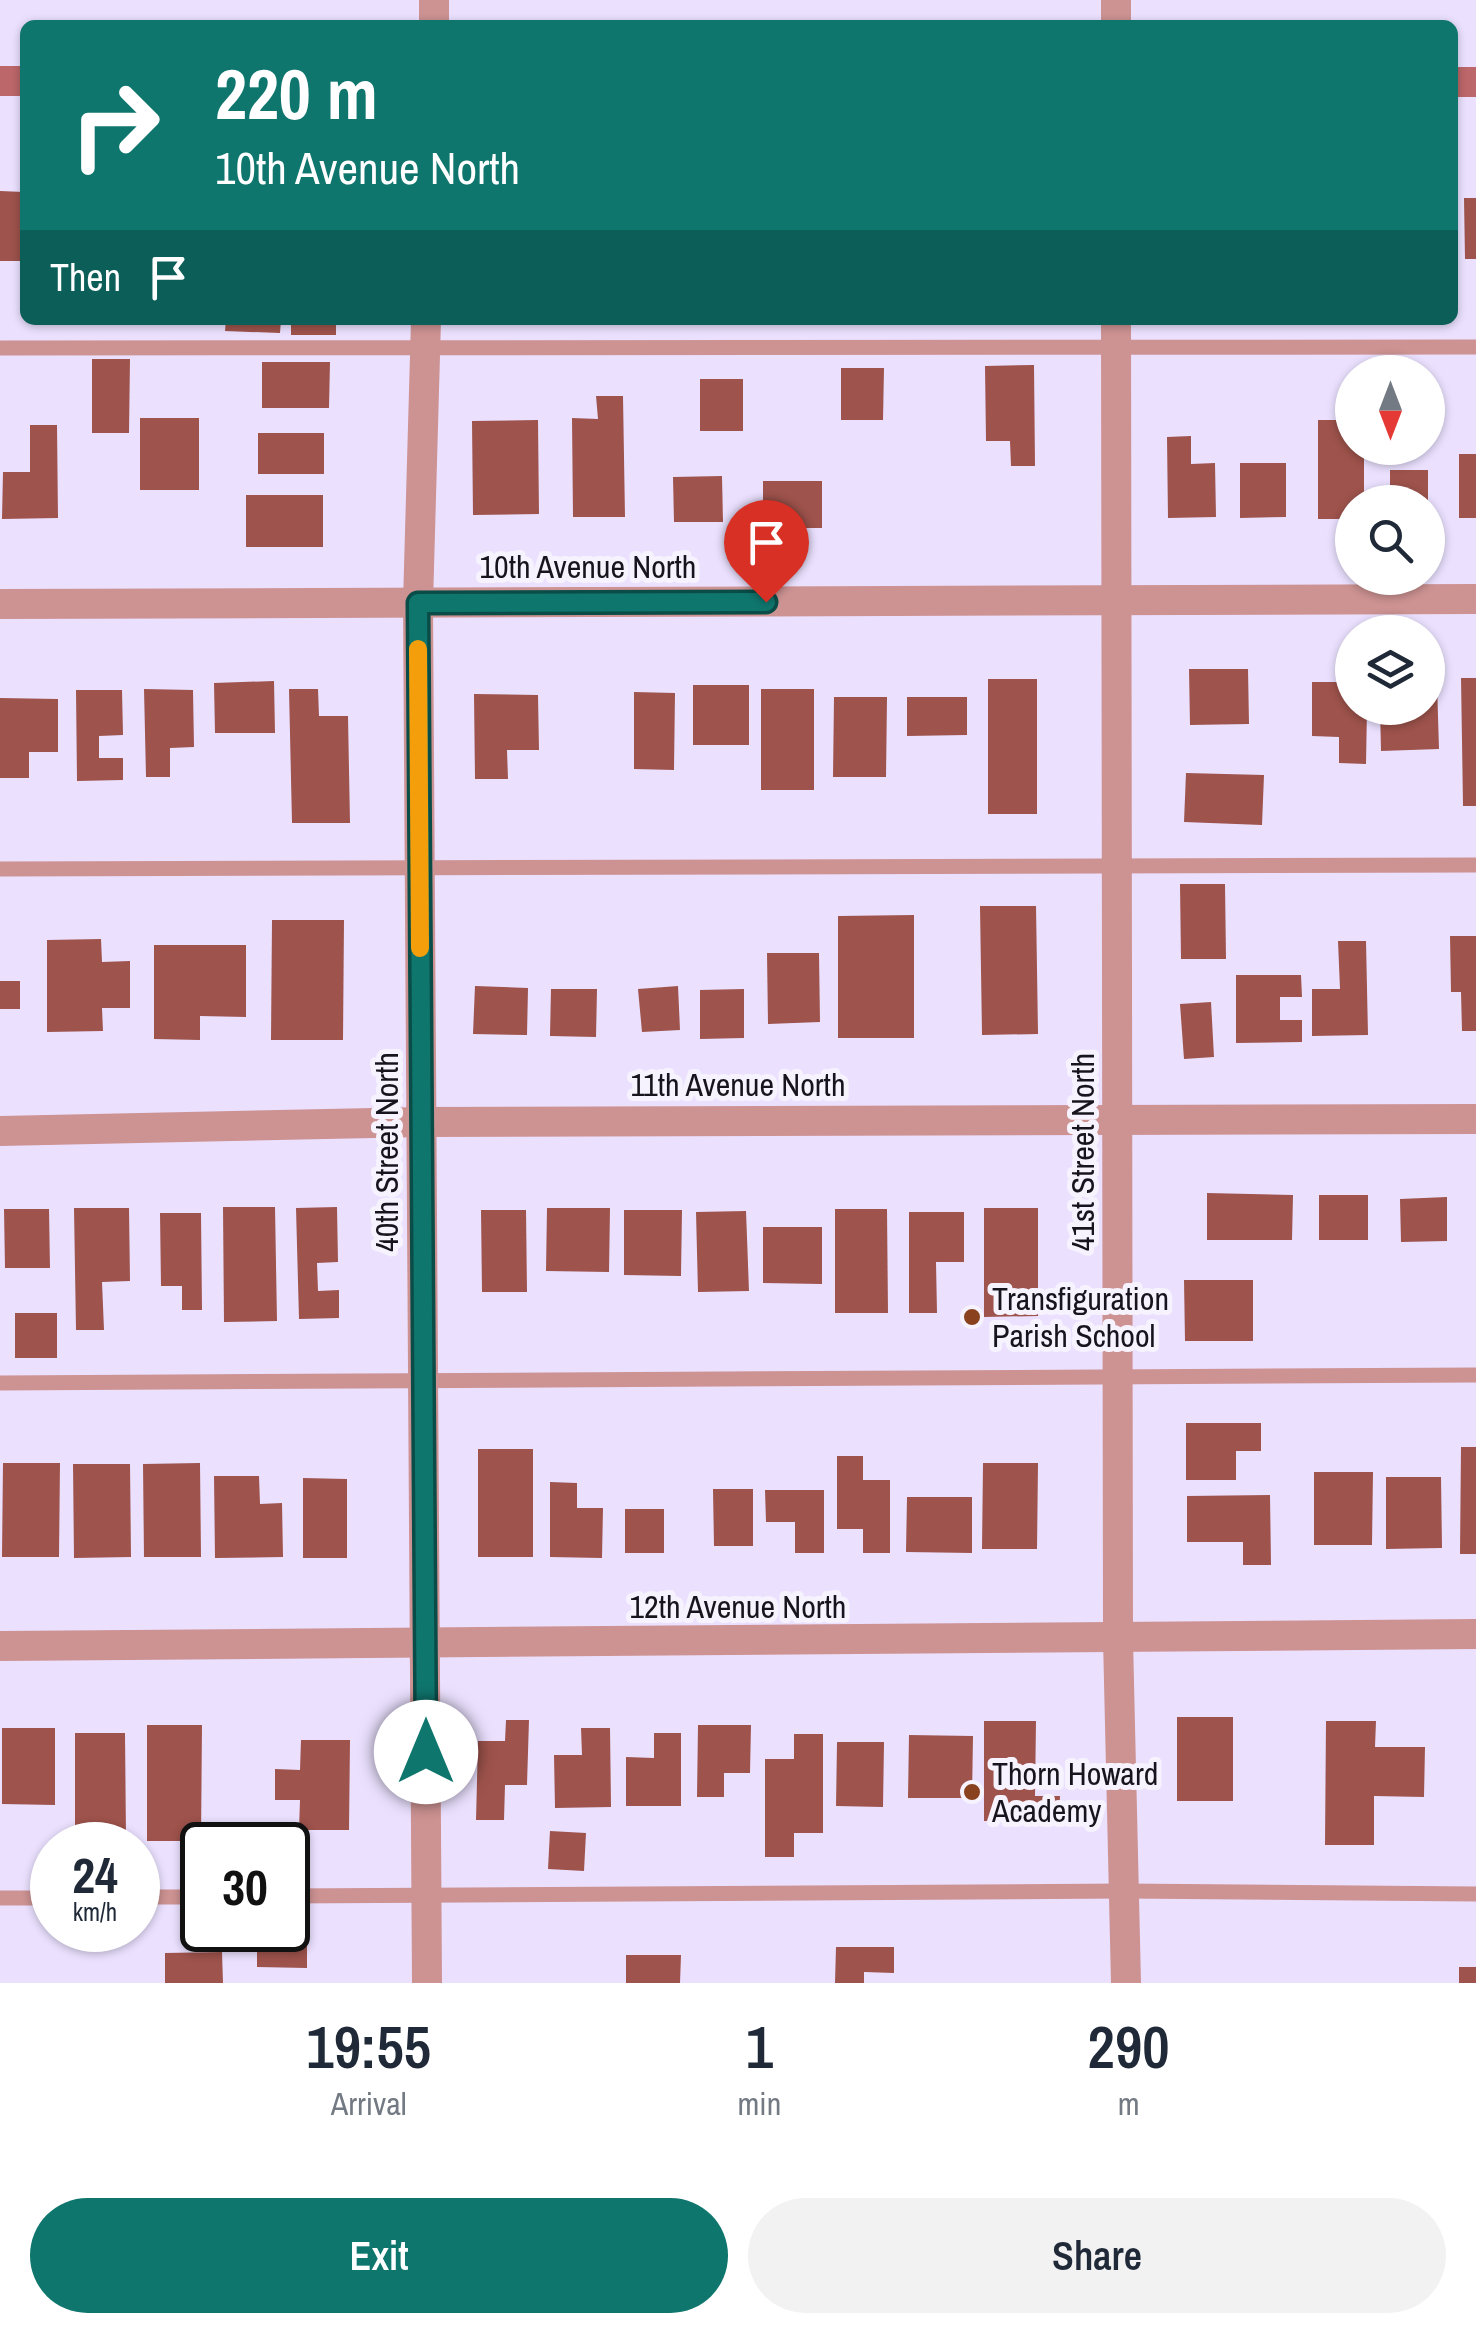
<!DOCTYPE html>
<html lang="en">
<head>
<meta charset="utf-8">
<style>
	body { margin:0; font-family:"Archivo Narrow",sans-serif; background:#f2f2f3; color:#1f2937; height:100vh; display:flex; flex-direction:column; font-size:38px; white-space:nowrap }
	* { box-sizing:border-box; margin:0 }
	p { font-size:32px; color:#747a83 }
	.icon { flex:none; width:55px; height:55px; fill:none; stroke:currentColor; stroke-width:2; stroke-linecap:round; stroke-linejoin:round }
	.map { position:relative; height:1983px; overflow:hidden }
	.details { display:flex; flex-direction:column; background:#fff; flex:1 }
	.details>* { flex:none }
	.banner { position:absolute; left:20px; top:20px; width:1438px; height:305px; border-radius:15px; box-shadow:0 2px 8px #0004; background:#0f766e; color:#fff; overflow:hidden }
	.needle { width:65px; rotate:180deg }
	.buttons { position:absolute; left:1335px; top:355px; display:grid; gap:20px }
	.buttons a { display:grid; place-items:center; width:110px; height:110px; border-radius:50%; background:#fff; box-shadow:0 2px 8px #0004; font-size:50px }
	.speed { position:absolute; left:30px; top:1822px; display:flex; gap:20px; font-size:50px; font-weight:700; text-align:center }
	.speed>* { display:grid; place-content:center; width:130px; height:130px; border-radius:50%; background:#fff; box-shadow:0 2px 8px #0004; line-height:1 }
	.speed small { font-size:25px; font-weight:400 }
	.speed .limit { border:5px solid #111; border-radius:15px; background:#fff; color:#111 }
	.pin { position:absolute; display:grid; place-items:center; width:85px; height:85px; color:#fff; margin:-102px -42px; border-radius:50% 50% 50% 0; rotate:-45deg; box-shadow:0 0 10px #0007 }
	.pin .icon { rotate:45deg }
	.me { position:absolute; width:110px; margin:-55px; rotate:0deg; stroke-linejoin:round; filter:drop-shadow(0 0 8px #0008) }
	.turn { display:flex; align-items:center; gap:35px; height:210px; padding:0 30px; font-size:45px }
	.turn .icon { width:130px; height:130px; stroke-width:2.5 }
	.turn b { display:block; font-size:70px; line-height:85px }
	.then { display:flex; align-items:center; height:95px; padding:0 30px; background:#0003; gap:20px; font-size:38px }
	.eta { display:flex; justify-content:space-evenly; align-items:center; height:170px; text-align:center }
	.eta b { font-size:60px; font-weight:600; line-height:70px }
	.primary-button { display:flex; gap:20px; margin-top:auto; padding:20px 30px }
	.primary-button a { flex:1; height:115px; border-radius:60px; background:#0f766e; color:#fff; font-size:40px; font-weight:600; line-height:115px; text-align:center }
	.primary-button a+a { background:#f2f2f3; color:#1f2937 }
	.map>svg:first-child { display:block }
	.building { fill:#9e534c }
	.lines { fill:none; stroke-linecap:round; stroke-linejoin:round }
	.lane { stroke:#cd9292; stroke-width:15 }
	.street { stroke:#cd9292; stroke-width:30 }
	.secondary { stroke:#bc6769; stroke-width:30 }
	.route-casing { stroke:#0a4d48; stroke-width:25 }
	.route { stroke:#0f766e; stroke-width:18 }
	.slow { stroke:#f59e0b; stroke-width:18 }
	.poi-dot { fill:#89421d; stroke:#f6f2fe; stroke-width:4 }
	.labels { text-anchor:middle; stroke-width:10; stroke-linejoin:round; paint-order:stroke }
	.street-label { font-size:32px; fill:#17141d; stroke:#f6f2fe }
	.poi-label { font-size:32px; fill:#17141d; stroke:#f6f2fe; text-anchor:start }
</style>
</head>
<body>
<div class="map">
<svg width="1476" height="1983" viewBox="0 0 1476 1983">
	<rect width="100%" height="100%" fill="#ebe1ff"/>
	<!-- building -->
	<g class="building">
		<path d="M0,191L24,192V261H0Z"/>
		<path d="M1464,198H1476V259H1465Z"/>
		<path d="M226,320H281L280,333L225,331Z"/>
		<rect x="291" y="320" width="45" height="15"/>
		<path d="M92,359H130L129,433H92Z"/>
		<path d="M262,362H330L329,408H262Z"/>
		<path d="M1034,365L1035,466H1011L1010,441H986L985,366Z"/>
		<path d="M841,368H884L883,420H841Z"/>
		<rect x="700" y="379" width="43" height="52"/>
		<path d="M596,396H623L625,517H573L572,418L598,419Z"/>
		<rect x="140" y="418" width="59" height="72"/>
		<path d="M538,420L539,514L473,515L472,421Z"/>
		<path d="M1318,420H1352V448H1364V502H1352V519H1318Z"/>
		<path d="M30,425H57L58,518L2,519L3,472H30Z"/>
		<rect x="258" y="433" width="66" height="41"/>
		<path d="M1191,436V464L1215,463L1216,517L1168,518L1167,437Z"/>
		<rect x="1459" y="454" width="17" height="64"/>
		<path d="M1240,463H1286V517L1240,518Z"/>
		<rect x="1390" y="470" width="38" height="32"/>
		<path d="M722,476L723,522H674L673,477Z"/>
		<rect x="763" y="481" width="59" height="47"/>
		<rect x="246" y="495" width="77" height="52"/>
		<path d="M1189,669H1248L1249,724L1190,725Z"/>
		<path d="M1461,678H1476V806H1463Z"/>
		<rect x="988" y="679" width="49" height="135"/>
		<path d="M274,681L275,733H215L214,683Z"/>
		<path d="M1312,682H1352V708H1367L1366,764L1339,763V737L1312,736Z"/>
		<path d="M1428,683H1437L1439,749L1381,751L1380,708H1428Z"/>
		<rect x="693" y="685" width="56" height="60"/>
		<path d="M144,689L193,690L194,747L170,748V777H146Z"/>
		<path d="M289,689H318L319,716H348L350,823H292Z"/>
		<rect x="761" y="689" width="53" height="101"/>
		<path d="M76,690H122L123,735L99,736V758H123V780L77,781Z"/>
		<path d="M634,692L675,693L674,770L634,769Z"/>
		<path d="M474,694L538,695L539,750H507L508,779H475Z"/>
		<path d="M834,697H887L886,777H833Z"/>
		<path d="M907,697H967V735L907,736Z"/>
		<path d="M0,698L58,699V752H29V778H0Z"/>
		<path d="M1186,773L1264,775L1262,825L1184,822Z"/>
		<path d="M1180,884H1225L1226,959H1181Z"/>
		<path d="M980,906H1036L1038,1034L982,1035Z"/>
		<path d="M914,915V1038H838V916Z"/>
		<path d="M272,920H344L343,1040H271Z"/>
		<path d="M1450,936H1476V1031H1462L1461,992H1451Z"/>
		<path d="M101,939L102,962L130,961V1008H102L103,1031L47,1032V940Z"/>
		<path d="M1338,941H1366L1368,1035L1312,1036V989H1340Z"/>
		<path d="M154,945H246V1017L200,1016V1040L154,1039Z"/>
		<path d="M767,953H819L820,1022L768,1024Z"/>
		<path d="M1236,975H1301L1302,997H1280V1020H1302V1042L1236,1043Z"/>
		<rect x="0" y="981" width="20" height="28"/>
		<path d="M475,986L528,988L527,1035L473,1034Z"/>
		<path d="M678,986L680,1030L642,1032L638,989Z"/>
		<path d="M551,989H597L596,1037L550,1036Z"/>
		<path d="M744,989V1038L700,1039V990Z"/>
		<path d="M1211,1002L1214,1057L1184,1059L1180,1004Z"/>
		<path d="M1207,1193L1293,1195L1292,1240H1207Z"/>
		<rect x="1319" y="1195" width="49" height="45"/>
		<path d="M1447,1197V1241L1401,1242L1400,1199Z"/>
		<path d="M223,1207H275L277,1321L224,1322Z"/>
		<path d="M337,1207L338,1262L317,1263L318,1291L339,1290V1318L299,1319L296,1208Z"/>
		<path d="M74,1208H129L130,1281L102,1282L104,1330H76Z"/>
		<path d="M547,1208H610L609,1272L546,1271Z"/>
		<path d="M984,1208H1038V1316L984,1317Z"/>
		<path d="M4,1209H49L50,1268H5Z"/>
		<path d="M835,1209H887L888,1313H835Z"/>
		<path d="M481,1210H526L527,1292H482Z"/>
		<path d="M624,1210H682L681,1276L624,1275Z"/>
		<path d="M746,1211L749,1291L698,1292L696,1212Z"/>
		<path d="M909,1212H964V1262H936L937,1313H909Z"/>
		<path d="M160,1213H201L202,1310H182V1286H161Z"/>
		<path d="M763,1227H822V1284L763,1283Z"/>
		<path d="M1184,1280H1253V1341H1185Z"/>
		<rect x="15" y="1313" width="42" height="45"/>
		<path d="M1186,1423H1261V1451H1236V1480H1186Z"/>
		<path d="M1461,1447H1476V1554H1460Z"/>
		<rect x="478" y="1449" width="55" height="108"/>
		<path d="M837,1456H863V1480H890V1553H863V1529H837Z"/>
		<path d="M3,1463H60L59,1557H2Z"/>
		<path d="M200,1463L201,1557H144L143,1464Z"/>
		<path d="M983,1463H1038L1037,1549H982Z"/>
		<path d="M73,1464H130L131,1557L74,1558Z"/>
		<path d="M1314,1472H1373L1372,1545H1314Z"/>
		<path d="M214,1476H259L260,1504L282,1503L283,1557L215,1558Z"/>
		<path d="M1386,1477H1441L1442,1548L1386,1549Z"/>
		<path d="M303,1478L347,1479V1558H303Z"/>
		<path d="M550,1482L577,1483V1508H603L602,1558L550,1557Z"/>
		<path d="M713,1489H753V1546H714Z"/>
		<path d="M765,1490H824V1553H795V1522H766Z"/>
		<path d="M1270,1495L1271,1565H1243V1542H1187V1496Z"/>
		<path d="M907,1497H972V1553L906,1552Z"/>
		<rect x="625" y="1509" width="39" height="44"/>
		<rect x="1177" y="1717" width="56" height="84"/>
		<path d="M506,1720H529L527,1785H505L504,1820H476L478,1741H505Z"/>
		<path d="M984,1721H1036L1035,1796H1060L1059,1821H984Z"/>
		<path d="M1326,1721H1376L1375,1747H1425L1424,1797L1374,1796V1845H1325Z"/>
		<path d="M147,1725H202L201,1841H147Z"/>
		<path d="M698,1725H751L750,1773H724V1797H697Z"/>
		<path d="M2,1728H55V1805L2,1804Z"/>
		<path d="M581,1728H610L611,1807L555,1808L554,1755H582Z"/>
		<path d="M75,1733H125L126,1838L75,1839Z"/>
		<path d="M654,1733H681V1806H626V1757L654,1758Z"/>
		<path d="M794,1734H823V1833H794V1857H765V1759H794Z"/>
		<path d="M909,1735L973,1736L972,1798H908Z"/>
		<path d="M301,1740H350L349,1830H299L300,1800H275V1769L300,1770Z"/>
		<path d="M837,1742H884L883,1807L836,1806Z"/>
		<path d="M550,1831L586,1833L584,1871L548,1869Z"/>
		<path d="M257,1941H307V1968L257,1967Z"/>
		<path d="M836,1947H894V1973L864,1972V1983H835Z"/>
		<path d="M222,1952L223,1983H165V1953Z"/>
		<path d="M626,1955H681L680,1983H626Z"/>
		<rect x="1459" y="1967" width="17" height="16"/>
	</g>
	<g class="lines">
		<!-- lane -->
		<g class="lane">
			<path d="M0,348L1476,347"/>
			<path d="M0,869L1476,865"/>
			<path d="M0,1383L1476,1375"/>
			<path d="M288,1896L1124,1891L1476,1894"/>
			<path d="M138,1897H202"/>
			<path d="M0,1898H52"/>
		</g>
		<!-- street -->
		<g class="street">
			<path d="M434,0V25"/>
			<path d="M1116,0V25"/>
			<path d="M426,320L418,603L427,1983"/>
			<path d="M1116,320L1118,1639L1126,1983"/>
			<path d="M0,604L1476,599"/>
			<path d="M0,1131L421,1122L1476,1119"/>
			<path d="M0,1646L1476,1634"/>
		</g>
		<!-- secondary -->
		<g class="secondary">
			<path d="M0,81H25"/>
			<path d="M1452,82H1476"/>
		</g>
	</g>
	<g class="lines">
		<!-- route casing -->
		<g class="route-casing">
			<path id="route" d="M426,1752L418,603L766,602"/>
		</g>
		<!-- route -->
		<use href="#route" class="route"/>
		<!-- slow -->
		<path class="slow" d="M418,649L420,948"/>
	</g>
	<!-- markers -->
	<g class="poi-dot">
		<circle cx="972" cy="1317" r="10"/>
		<circle cx="972" cy="1792" r="10"/>
	</g>
	<g class="labels">
		<!-- street labels -->
		<g class="street-label">
			<text x="588" y="578">10th Avenue North</text>
			<text x="738" y="1096">11th Avenue North</text>
			<text transform="translate(387 1152) rotate(-90)" y="11">40th Street North</text>
			<text transform="translate(1083 1152) rotate(-90)" y="11">41st Street North</text>
			<text x="738" y="1618">12th Avenue North</text>
		</g>
		<!-- poi labels -->
		<g class="poi-label">
			<text x="992" y="1310">Transfiguration<tspan x="992" dy="37">Parish School</tspan></text>
			<text x="992" y="1785">Thorn Howard<tspan x="992" dy="37">Academy</tspan></text>
		</g>
	</g>
</svg>
<div class="buttons">
<a><svg class="needle" viewBox="-14 -14 28 28"><path d="M0-13l5 13h-10z" fill="#e53935"/><path d="M0 13l5-13h-10z" fill="#747a83"/></svg></a>
<a><svg class="icon" aria-label="search" viewBox="0 0 24 24"><circle cx="10" cy="10" r="6"/><path d="M15 15l6 6"/></svg></a>
<a><svg class="icon" aria-label="layers" viewBox="0 0 24 24"><path d="M12 4l9 5-9 5-9-5zM3 14l9 5 9-5"/></svg></a>
</div>
<div class="speed"><div>24<small>km/h</small></div><div class="limit">30</div></div>
<div class="pin" style="left:766px;top:602px;background:#d93025"><svg class="icon" aria-label="arrive" viewBox="0 0 24 24"><path d="M6 21V4h12l-3 4 3 4H6"/></svg></div>
<svg class="me" style="left:426px;top:1752px" viewBox="-20 -20 40 40"><circle r="19" fill="#fff"/><path d="M0-13L10 11 0 6-10 11z" fill="#0f766e"/></svg>
<div class="banner">
<div class="turn"><svg class="icon" aria-label="right" viewBox="0 0 24 24"><path d="M7 20v-9h11M14 6l5 5-5 5"/></svg><div><b>220 m</b>10th Avenue North</div></div>
<div class="then">Then<svg class="icon" aria-label="arrive" viewBox="0 0 24 24"><path d="M6 21V4h12l-3 4 3 4H6"/></svg></div>
</div>
</div>
<section class="details">
<div class="eta">
<div><b>19:55</b><p>Arrival</p></div>
<div><b>1</b><p>min</p></div>
<div><b>290</b><p>m</p></div>
</div>
<div class="primary-button"><a>Exit</a><a>Share</a></div>
</section>
</body>
</html>
